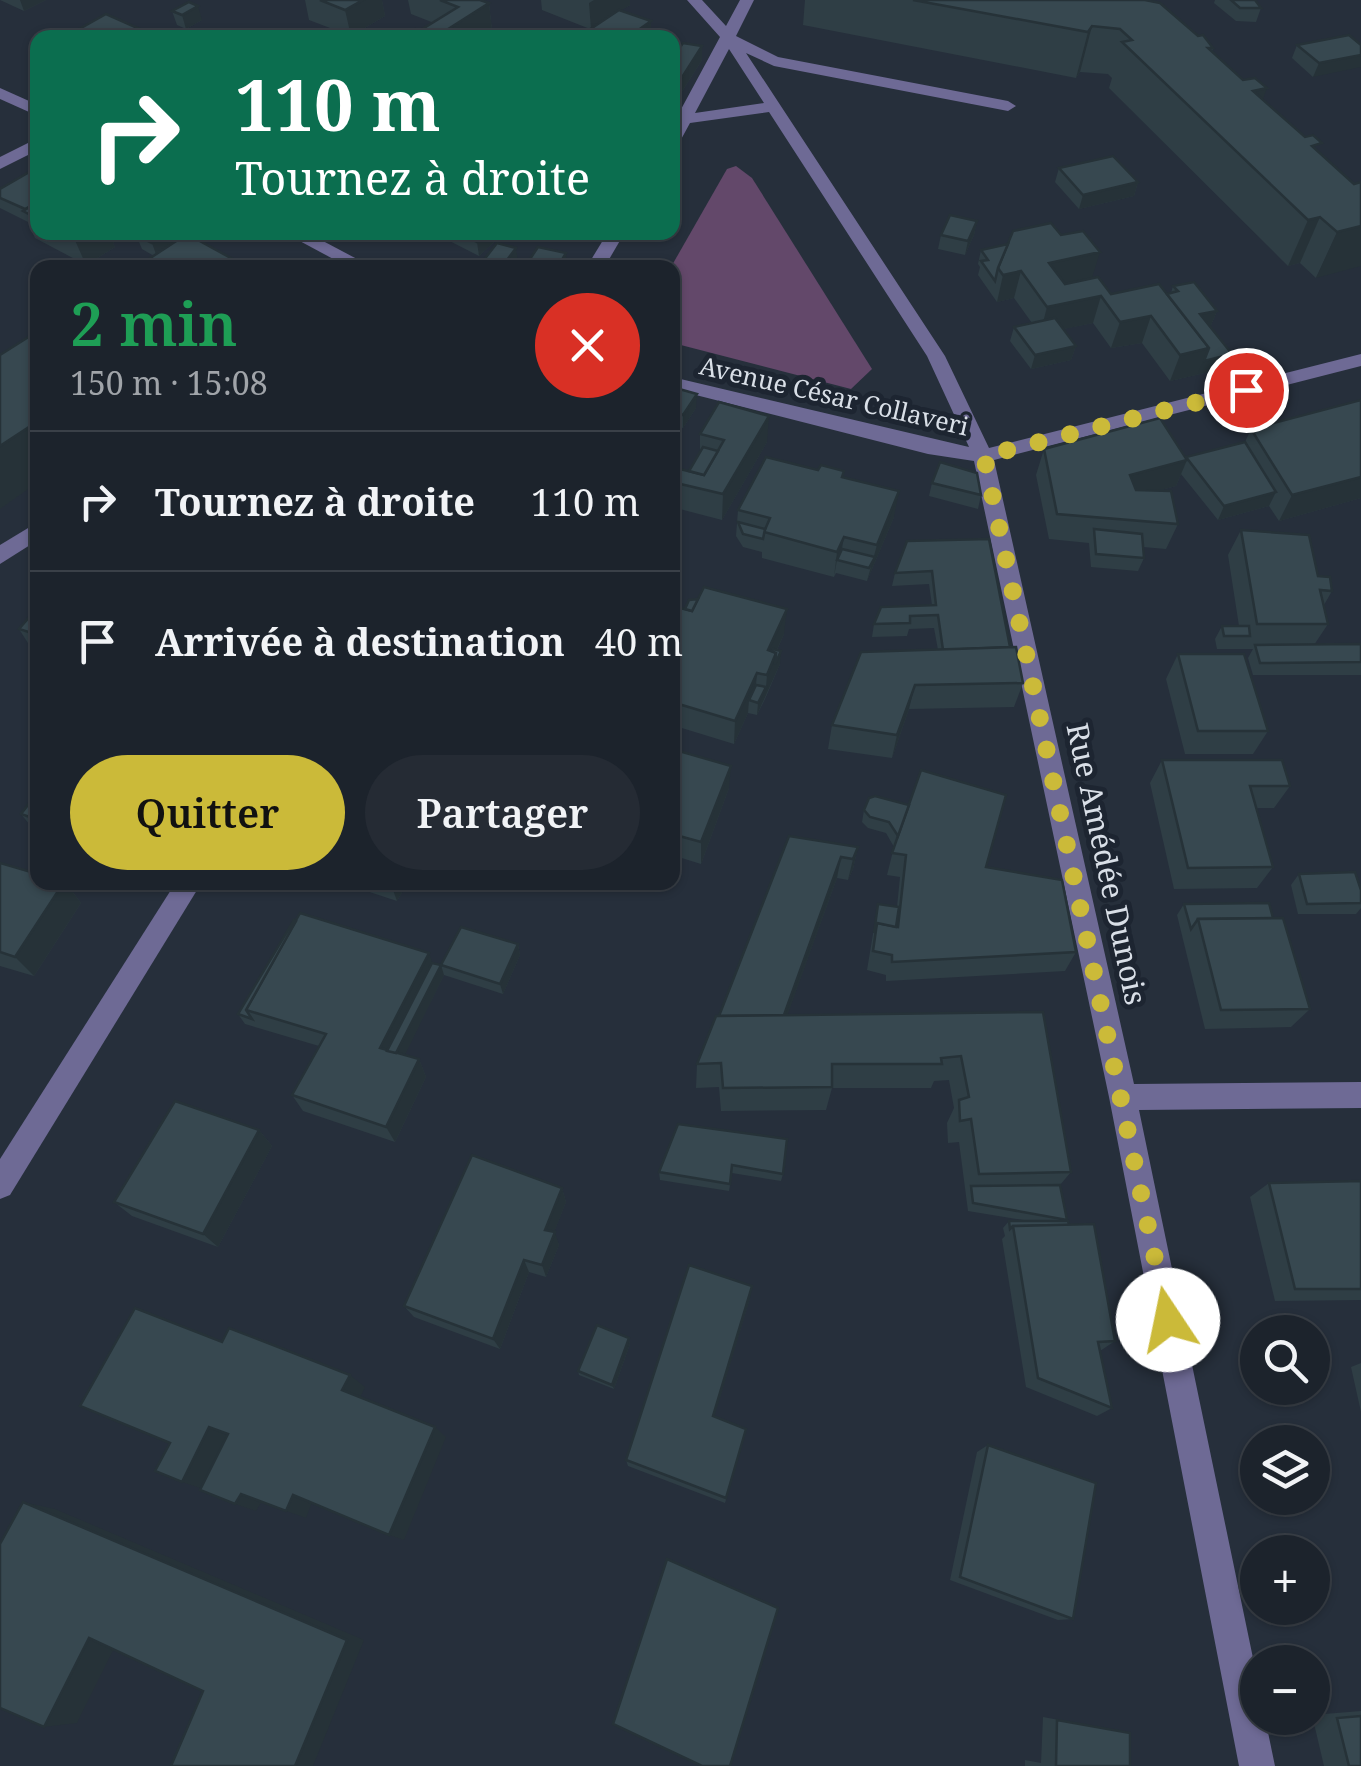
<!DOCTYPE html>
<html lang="fr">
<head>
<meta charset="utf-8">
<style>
	body { margin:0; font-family:"Noto Serif",serif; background:#252b34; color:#f1f3f6; height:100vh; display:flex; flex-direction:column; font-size:38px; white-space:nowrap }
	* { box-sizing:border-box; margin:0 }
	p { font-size:32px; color:#a0a4a9 }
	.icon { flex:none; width:55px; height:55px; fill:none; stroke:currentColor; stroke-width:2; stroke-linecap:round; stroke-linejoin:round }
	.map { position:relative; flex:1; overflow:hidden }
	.details { position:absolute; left:30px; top:260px; width:650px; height:630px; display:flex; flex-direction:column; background:#1c232c; border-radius:20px; box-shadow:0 2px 8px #0004,0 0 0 2px #3a4048 }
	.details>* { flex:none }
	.guide { position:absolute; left:30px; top:30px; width:650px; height:210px; border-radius:20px; box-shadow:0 2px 8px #0004,0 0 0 2px #3a4048; background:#0b6e4f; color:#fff; overflow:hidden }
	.controls { position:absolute; left:1240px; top:1315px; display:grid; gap:20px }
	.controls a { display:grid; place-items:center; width:90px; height:90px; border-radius:50%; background:#1c232c; box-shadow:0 2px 8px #0004,0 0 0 2px #3a4048; font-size:50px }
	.pin { position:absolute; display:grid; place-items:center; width:85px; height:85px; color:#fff; margin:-42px; border:5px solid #fff; border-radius:50%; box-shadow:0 2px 10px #0007 }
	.me { position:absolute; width:110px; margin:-55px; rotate:349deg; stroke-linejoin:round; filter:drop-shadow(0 0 8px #0008) }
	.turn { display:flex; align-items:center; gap:35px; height:210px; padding:0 40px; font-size:45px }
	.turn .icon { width:130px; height:130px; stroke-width:2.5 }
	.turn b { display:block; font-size:70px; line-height:85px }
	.round { display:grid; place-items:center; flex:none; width:105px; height:105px; border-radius:52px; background:#252b34 }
	.head { display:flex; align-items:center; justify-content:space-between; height:170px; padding:0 40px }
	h1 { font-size:60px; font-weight:600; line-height:75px; color:#1e9e55 }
	.primary-button { display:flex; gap:20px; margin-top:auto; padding:20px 40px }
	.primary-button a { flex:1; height:115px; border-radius:60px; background:#cbba39; color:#111; font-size:40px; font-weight:600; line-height:115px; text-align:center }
	.primary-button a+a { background:#252b34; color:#f1f3f6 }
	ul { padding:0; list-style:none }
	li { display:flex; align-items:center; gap:30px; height:140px; padding:0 40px; border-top:2px solid #3a4048 }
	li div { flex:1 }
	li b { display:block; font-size:38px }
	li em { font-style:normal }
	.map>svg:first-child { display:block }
	.green { fill:#63486a }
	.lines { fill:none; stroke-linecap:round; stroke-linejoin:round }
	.minor { fill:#6e6a95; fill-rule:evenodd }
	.wall { fill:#2f3e45 }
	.shaded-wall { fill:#263238 }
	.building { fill:#374850; stroke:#263238; stroke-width:2.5 }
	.route { stroke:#cbba39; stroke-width:18; stroke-dasharray:0 32.4 }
	.labels { text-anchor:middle; stroke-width:10; stroke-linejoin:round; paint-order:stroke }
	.far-street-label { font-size:25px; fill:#d9dfe7; stroke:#1d2531 }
	.street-label { font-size:30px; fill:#d9dfe7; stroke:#1d2531 }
</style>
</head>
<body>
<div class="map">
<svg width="1361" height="1766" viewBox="0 0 1361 1766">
	<rect width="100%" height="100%" fill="#262f3b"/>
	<!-- green -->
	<path class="green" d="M736,166L752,178L872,369L851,389L673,343L671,267L727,169Z"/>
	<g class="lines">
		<!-- minor -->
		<g class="minor">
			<path d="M687,0H702L726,26L740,0H754L736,36L778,57L1008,101L1016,106L1008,111L774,66L746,53L945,356L989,448L1361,354V366L994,460L1134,1084L1361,1082V1108L1139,1110L1258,1682V1718H1265L1275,1766H1239L1109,1097L974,461L928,454L672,389V377L969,447L927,356L769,112L690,123L678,145L672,147V126L720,37ZM729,49L764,103L695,113Z"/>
			<path d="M0,88L38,105V116L0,99Z"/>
			<path d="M38,138V150L0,169V157Z"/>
			<path d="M283,232H306L374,268H350Z"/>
			<path d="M608,232H625L604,268H586Z"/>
			<path d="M38,522V540L0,564V545Z"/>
			<path d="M176,882H202L10,1195L0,1199V1159Z"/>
		</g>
	</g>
	<!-- wall -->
	<g class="wall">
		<path d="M0,0H46L24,11Z"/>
		<path d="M305,0H382L385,16L351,36L309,20Z"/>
		<path d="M408,0H480L489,3L492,30L419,31L434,23L411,14Z"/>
		<path d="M541,0H630V5L621,10L651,35L590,29L542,10Z"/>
		<path d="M805,0H1145L1213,48L1212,52L1354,184L1361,182L1316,278L1300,263L1288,266L1109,88L1112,78L1108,74L1080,72L1076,78L803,25Z"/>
		<path d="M1215,0H1255L1261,8L1256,22L1236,21L1214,3Z"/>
		<path d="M172,11L202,20L186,29L177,25Z"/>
		<path d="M1349,35L1313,77L1292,58L1297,45Z"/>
		<path d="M702,46V60L681,93L672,91V59Z"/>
		<path d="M38,167V232H138L128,239L123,236L113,243L115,247L86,265L35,238L28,222L0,208V189Z"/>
		<path d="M1059,168L1138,182L1134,196L1079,209L1055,182Z"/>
		<path d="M977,221L974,235L965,255L938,249L941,235Z"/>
		<path d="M432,232H505L479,256Z"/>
		<path d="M136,235L190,236L154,256L142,249Z"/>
		<path d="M981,250L1092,278L1111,294H1167L1171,293L1173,286L1217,311L1211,325H1209L1232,354L1226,368L1170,381L1142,343L1111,348L1093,323L1063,329L1076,346L1071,360L1031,369L1010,341L1014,327L1032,323L1014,298L997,302L978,275L980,267L978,264Z"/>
		<path d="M672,387L696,408L683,428L672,425Z"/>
		<path d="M1361,400V498L1279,521L1269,506L1218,520L1181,474L1176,486L1157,491L1178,524L1166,549L1143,547L1144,558L1138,571L1091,567L1089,543L1049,539L1036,475L1044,449L1186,457L1245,442L1251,429Z"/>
		<path d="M700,434L767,442L722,520L672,507V444L676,445V468L689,471L700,452Z"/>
		<path d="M818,470L844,471L843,478L894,517L867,581L836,573L834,577L762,558V552L743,547L736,536L738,510Z"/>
		<path d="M932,483L981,495L978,509L929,496Z"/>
		<path d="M1241,530L1318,576L1332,591L1324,605L1328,624L1314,645L1361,644V675H1253L1248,658L1253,649H1217L1215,639L1222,626H1239L1228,555Z"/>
		<path d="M907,541L1010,647L1023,683L1014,707L909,709L892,758L828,749L832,725L938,650L934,628L909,629L907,636L872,637L874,624L932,605L929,584L892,586L895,573Z"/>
		<path d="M672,606L784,634L777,650L780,664L765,699L757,715L748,713L734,744L672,725Z"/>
		<path d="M38,607V655L35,654L19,629Z"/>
		<path d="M1178,654L1268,731L1253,754H1185L1166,679Z"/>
		<path d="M672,749L729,788L701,864L672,855Z"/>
		<path d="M1162,760L1290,786L1274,808H1256L1273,867L1257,888L1174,889L1150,783Z"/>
		<path d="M38,792V835L21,814Z"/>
		<path d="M864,810L986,867L1076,952L1065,971L886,981V975L867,970L878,904L897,907L900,877L887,875L894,847L886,833L868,828L862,822Z"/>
		<path d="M789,836L858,847L853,869L848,880L837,878L787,1015L1043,1012L1071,1172L1060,1185L1067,1220L1065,1221L1115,1341L1100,1351L1112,1408L1097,1416L1026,1387L1002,1239L1005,1236L1003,1228L1009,1221H1029L968,1211L959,1142L948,1143L947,1123L954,1108L949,1080L934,1081L931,1088H832L826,1110L721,1111L719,1087L696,1088L697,1064L719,1016Z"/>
		<path d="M0,863L65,882L81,903L34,976L0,966Z"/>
		<path d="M1299,874L1361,890V908L1356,914H1298L1291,885Z"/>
		<path d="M339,882H408L397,901Z"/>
		<path d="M1184,904L1273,918L1310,1009L1291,1027L1205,1029L1177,915Z"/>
		<path d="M294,920L441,965L518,944L520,955L503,994L444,975L404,1055L419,1059L426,1077L395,1142L303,1111L292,1095L319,1046L245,1024L238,1014Z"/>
		<path d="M678,1124L783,1174L781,1181L732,1173L729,1191L660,1180L659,1172Z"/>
		<path d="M259,1130L272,1146L218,1247L132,1216L114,1202Z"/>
		<path d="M1361,1181V1300L1275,1301L1250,1197L1269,1183Z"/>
		<path d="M562,1188L566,1202L554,1232L559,1245L546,1277L529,1272L500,1349L414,1317L404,1306Z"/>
		<path d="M750,1298L714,1417L746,1429L725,1503L628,1466L626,1460Z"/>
		<path d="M629,1338L630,1344L614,1389L579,1375L578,1371Z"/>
		<path d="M1361,1363V1412L1351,1367Z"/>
		<path d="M988,1445L1073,1619L1058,1620L950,1580L977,1452Z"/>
		<path d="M1361,1711V1766H1324L1312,1715Z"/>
		<path d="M1043,1717L1130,1733V1766H1025V1760L1041,1763Z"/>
	</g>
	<!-- shaded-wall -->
	<g class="shaded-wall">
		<path d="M20,0H46L24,11Z"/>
		<path d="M363,0H382L385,16L351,36L345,10Z"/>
		<path d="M594,0H630V5L591,29L589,3Z"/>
		<path d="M489,3L492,30L480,38H434Z"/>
		<path d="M198,6L202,20L186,29L182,15Z"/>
		<path d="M651,21V35L647,38H627Z"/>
		<path d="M1092,26L1080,72L1076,78L1088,32Z"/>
		<path d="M702,46V60L681,93V79Z"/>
		<path d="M1361,55V67L1313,77L1319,63Z"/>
		<path d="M1267,88L1250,134L1253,91Z"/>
		<path d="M1138,182L1134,196L1079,209L1083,195Z"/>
		<path d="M1320,217L1300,263L1288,266L1308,220Z"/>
		<path d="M977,221L974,235L965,255L968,241Z"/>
		<path d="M1361,226V266L1316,278L1337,232Z"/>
		<path d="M84,232H121L123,236L113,243L115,247L86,265L74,238Z"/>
		<path d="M125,232H138L128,239Z"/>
		<path d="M169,232L195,233L157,257L152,243Z"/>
		<path d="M488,232H505L479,256L477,242Z"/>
		<path d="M516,248L518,262L514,268H501Z"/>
		<path d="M1100,252L1092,278L1054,287L1049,263Z"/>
		<path d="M566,253L567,267L557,268Z"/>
		<path d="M1021,271L1014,298L997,302L1003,275Z"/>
		<path d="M1101,296L1093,323L1040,334L1047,307Z"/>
		<path d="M1217,311L1211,325L1195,328L1200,314Z"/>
		<path d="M1151,316L1142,343L1111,348L1120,322Z"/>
		<path d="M1076,346L1071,360L1031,369L1035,355Z"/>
		<path d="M1209,348L1232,354L1226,368L1170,381L1180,355Z"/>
		<path d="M697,394L696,408L683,428V415Z"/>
		<path d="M769,416L767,442L722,520L723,494Z"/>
		<path d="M38,421V482L0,509V446Z"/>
		<path d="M676,445V481L672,482V450Z"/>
		<path d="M1187,460L1176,486L1120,501L1130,475Z"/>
		<path d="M1361,477V498L1279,521L1292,495Z"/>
		<path d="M899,491L894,517L867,581L877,545Z"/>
		<path d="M1276,492L1269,506L1218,520L1224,506Z"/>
		<path d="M844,537L840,560H837L834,577L837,552Z"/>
		<path d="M787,609L784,634L771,663L768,650Z"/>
		<path d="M781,651L780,664L757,715L758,703L766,687L767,675L776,653Z"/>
		<path d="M757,673L755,697L749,700L748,713L734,744L735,721Z"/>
		<path d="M915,685L909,709L892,758L897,735Z"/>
		<path d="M731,766L729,788L701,864V842Z"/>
		<path d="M858,847L853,869L848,880L853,859Z"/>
		<path d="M841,857L837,878L778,1041L780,1023Z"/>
		<path d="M65,882L81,903L34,976L15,957Z"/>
		<path d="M397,882H408L397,901L393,890Z"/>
		<path d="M518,944L520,955L503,994L500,984Z"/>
		<path d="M429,953L436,973L392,1060L380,1048Z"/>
		<path d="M441,965L444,975L398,1069L393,1060Z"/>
		<path d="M419,1059L426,1077L395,1142L386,1127Z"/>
		<path d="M259,1130L272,1146L218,1247L203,1234Z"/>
		<path d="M562,1188L566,1202L550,1243L545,1230Z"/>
		<path d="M555,1232L559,1245L546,1277L542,1265Z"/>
		<path d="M524,1260L529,1272L500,1349L493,1339Z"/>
		<path d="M752,1286L750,1298L712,1424L713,1416Z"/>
		<path d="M629,1338L630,1344L614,1389L612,1385Z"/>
		<path d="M350,1375L365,1387L358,1402L342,1390Z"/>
		<path d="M209,1427L231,1437L206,1490L182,1482Z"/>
		<path d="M435,1427L446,1437L404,1540L389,1535Z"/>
		<path d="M241,1494L262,1501L256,1511L235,1504Z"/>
		<path d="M293,1495L312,1502L306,1518L286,1511Z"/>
		<path d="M23,1502L55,1509L364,1640L313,1766H295Z"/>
		<path d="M89,1638H119L77,1723L44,1727Z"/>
	</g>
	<!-- building -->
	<g class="building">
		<path d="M320,0H363L345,10Z"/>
		<path d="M440,0H480L489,3L434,38H402L415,29L419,31L458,7Z"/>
		<path d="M913,0H1145L1160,3L1198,36L1203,35L1213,48H1208L1243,80L1255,78L1267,88L1253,91L1305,137L1313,135L1322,143L1312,146L1354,184L1361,182V226L1337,232L1320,217L1308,220L1122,42L1132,40L1120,29L1092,26L1088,32Z"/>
		<path d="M1231,0H1255L1261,8H1240Z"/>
		<path d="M189,2L198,6L182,15L172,11Z"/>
		<path d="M619,10L651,21L627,38H577Z"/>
		<path d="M106,14L151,34L144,38H86L74,32Z"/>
		<path d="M1349,35L1361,45V55L1319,63L1297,45Z"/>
		<path d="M683,43L702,46L681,79L672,77V59Z"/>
		<path d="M1113,156L1138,182L1083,195L1059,168Z"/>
		<path d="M38,167V202L25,209L0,198V189Z"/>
		<path d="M38,202V219L23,211Z"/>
		<path d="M950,215L977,221L968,241L941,235Z"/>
		<path d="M1051,223L1061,235L1083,231L1100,252L1049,263L1065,284L1098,277L1111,294L1159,284L1209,348L1180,355L1151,316L1120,322L1101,296L1047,307L1021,271L1003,275L998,268L1013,231Z"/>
		<path d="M63,232H84L74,238Z"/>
		<path d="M140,232H169L152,243L136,235Z"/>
		<path d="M457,232H488L477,242Z"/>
		<path d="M187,234L249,268H135Z"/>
		<path d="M497,243L516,248L501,268H486L480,265Z"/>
		<path d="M1008,244L998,268L995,281L981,261L988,260L981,250Z"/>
		<path d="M538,247L566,253L557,268H524Z"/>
		<path d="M1194,282L1217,311L1200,314L1232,354L1204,361L1209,348L1167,294L1178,291L1173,286Z"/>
		<path d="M1055,318L1076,346L1035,355L1014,327Z"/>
		<path d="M38,331V421L0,446V355Z"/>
		<path d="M672,387L697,394L683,415L672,412Z"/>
		<path d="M1361,400V477L1292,495L1251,429Z"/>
		<path d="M719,402L769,416L723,494L672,482V467L704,475L724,440L700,434Z"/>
		<path d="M1160,418L1187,460L1130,475L1136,490L1171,491L1178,524L1057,514L1044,449Z"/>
		<path d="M1245,442L1276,492L1224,506L1186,457Z"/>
		<path d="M703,447L718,451L704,475L689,471Z"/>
		<path d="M766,457L818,470L821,465L844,471L842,477L899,491L877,545L844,537L837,552L764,532L770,518L738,510Z"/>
		<path d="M940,462L977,473L981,495L932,483Z"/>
		<path d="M738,522L765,529L763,539L743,534Z"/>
		<path d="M1094,529L1142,534L1144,558L1096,554Z"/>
		<path d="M1241,530L1309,535L1318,576L1330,577L1332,591L1320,590L1328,624H1257Z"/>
		<path d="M989,539L1010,647L943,650L938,615L910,616V623L874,624L881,607L936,605L932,571L895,573L907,541Z"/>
		<path d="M842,549L875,557L869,568L837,560Z"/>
		<path d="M704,587L787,609L768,650L776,653L767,675L757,673L735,721L672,702V606L692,611Z"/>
		<path d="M698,599L692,611L685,609L689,600Z"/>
		<path d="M38,607V635L19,629Z"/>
		<path d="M1222,626H1249L1250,636H1224Z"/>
		<path d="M1361,644V662L1260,663L1255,645Z"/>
		<path d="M1016,647L1023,683L915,685L897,735L832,725L861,652Z"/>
		<path d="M773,649L781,651L775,664L776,653L772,651Z"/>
		<path d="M1178,654H1244L1268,731H1198Z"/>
		<path d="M756,685L766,687L758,703L749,700Z"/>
		<path d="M672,749L731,766L701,842L672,834Z"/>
		<path d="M1162,760H1282L1290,786H1250L1273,867L1188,868Z"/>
		<path d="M921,770L1006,795L986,867L1062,880L1076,952L892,962V955L873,951L877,923L898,927L906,855L892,853Z"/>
		<path d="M38,792V820L21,814Z"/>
		<path d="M875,796L909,805L898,836L889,822L870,817L864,810L869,798Z"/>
		<path d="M789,836L858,847L853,859L841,857L784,1015L719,1016Z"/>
		<path d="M0,863L38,874V882H64L15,957L0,952Z"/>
		<path d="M1355,872L1361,890V903L1307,904L1299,874Z"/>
		<path d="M369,882H397L393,890Z"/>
		<path d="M1269,903L1273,918L1198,919L1191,929L1184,904Z"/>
		<path d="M878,904L899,907L896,927L877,923L874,933Z"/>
		<path d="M300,913L429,953L380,1048L419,1059L386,1127L292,1095L326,1034L246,1010Z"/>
		<path d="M1283,918L1310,1009L1221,1010L1198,919Z"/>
		<path d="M294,920L296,921L246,1010L252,1019L238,1014Z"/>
		<path d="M461,927L518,944L500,984L441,965Z"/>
		<path d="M432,963L441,965L396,1053L387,1051Z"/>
		<path d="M1043,1012L1071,1172L979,1174L971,1119L960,1121L959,1100L969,1097L961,1056L941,1058L942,1064H832V1087L723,1088L721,1063L697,1064L716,1016Z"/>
		<path d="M175,1101L259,1130L203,1234L114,1202Z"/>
		<path d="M678,1124L787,1139L783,1174L732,1165L730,1184L659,1172Z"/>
		<path d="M472,1155L562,1188L545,1230L555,1232L542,1265L524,1260L493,1339L404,1306Z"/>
		<path d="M1361,1181V1289H1295L1269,1183Z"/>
		<path d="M1060,1185L1067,1220L973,1203L971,1186Z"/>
		<path d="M1009,1221H1068L1069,1225L1013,1226L1010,1229Z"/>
		<path d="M1094,1224L1115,1341L1098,1342L1112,1408L1038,1378L1013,1226Z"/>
		<path d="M689,1265L752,1286L713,1416L746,1429L726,1498L626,1460Z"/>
		<path d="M135,1308L222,1342L229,1328L350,1375L342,1390L435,1427L389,1535L293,1495L286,1511L241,1494L235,1504L200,1490L228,1434L209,1427L182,1482L155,1471L170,1443L80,1406Z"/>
		<path d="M597,1325L629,1338L612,1385L578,1371Z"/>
		<path d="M988,1445L1096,1483L1073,1619L960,1577Z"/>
		<path d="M23,1502L347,1640L295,1766H171L203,1691L89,1638L44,1727L0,1708V1544Z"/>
		<path d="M667,1559L778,1608L730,1766H702L613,1724Z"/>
		<path d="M1361,1716V1766H1349L1337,1718Z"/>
		<path d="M1057,1720L1130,1733V1766H1056Z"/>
	</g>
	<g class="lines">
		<!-- route -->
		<path class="route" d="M1168,1320L984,456L1246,390"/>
	</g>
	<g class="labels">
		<!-- far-street labels -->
		<g class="far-street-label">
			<text transform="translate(834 396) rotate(13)" y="9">Avenue César Collaveri</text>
		</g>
		<!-- street labels -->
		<g class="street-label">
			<text transform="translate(1106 864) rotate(78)" y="10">Rue Amédée Dunois</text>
		</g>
	</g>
</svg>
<div class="controls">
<a><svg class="icon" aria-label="search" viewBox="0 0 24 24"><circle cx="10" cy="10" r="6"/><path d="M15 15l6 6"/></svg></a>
<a><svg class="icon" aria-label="layers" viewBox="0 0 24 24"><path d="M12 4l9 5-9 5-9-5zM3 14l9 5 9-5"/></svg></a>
<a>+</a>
<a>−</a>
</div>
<div class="pin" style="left:1246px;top:390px;background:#d93025"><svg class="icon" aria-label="arrive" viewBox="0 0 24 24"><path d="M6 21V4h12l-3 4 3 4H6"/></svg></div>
<svg class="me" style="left:1168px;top:1320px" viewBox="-20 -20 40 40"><circle r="19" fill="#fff"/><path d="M0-13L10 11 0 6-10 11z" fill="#cbba39"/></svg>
<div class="guide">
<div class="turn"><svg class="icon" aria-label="right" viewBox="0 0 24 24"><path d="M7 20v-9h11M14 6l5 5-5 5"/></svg><div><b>110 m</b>Tournez à droite</div></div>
</div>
<section class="details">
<div class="head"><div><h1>2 min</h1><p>150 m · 15:08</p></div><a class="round" style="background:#d93025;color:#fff"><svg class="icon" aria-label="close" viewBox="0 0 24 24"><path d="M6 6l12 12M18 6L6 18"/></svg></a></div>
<ul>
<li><svg class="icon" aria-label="right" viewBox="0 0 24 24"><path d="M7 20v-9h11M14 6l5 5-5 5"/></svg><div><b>Tournez à droite</b></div><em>110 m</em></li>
<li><svg class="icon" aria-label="arrive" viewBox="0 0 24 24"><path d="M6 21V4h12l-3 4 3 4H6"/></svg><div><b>Arrivée à destination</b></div><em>40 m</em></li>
</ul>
<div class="primary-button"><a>Quitter</a><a>Partager</a></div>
</section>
</div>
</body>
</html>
